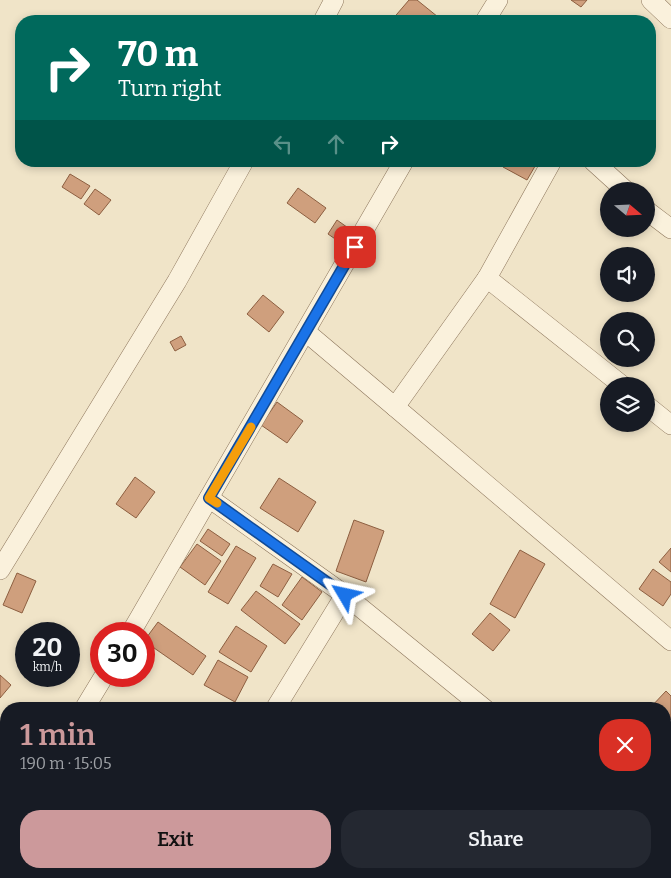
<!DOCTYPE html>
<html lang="en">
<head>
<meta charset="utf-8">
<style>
	body { margin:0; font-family:Bitter,serif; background:#242831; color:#f1f3f6; height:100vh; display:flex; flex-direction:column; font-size:19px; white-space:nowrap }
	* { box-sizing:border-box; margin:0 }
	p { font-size:16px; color:#9ea1a6 }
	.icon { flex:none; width:28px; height:28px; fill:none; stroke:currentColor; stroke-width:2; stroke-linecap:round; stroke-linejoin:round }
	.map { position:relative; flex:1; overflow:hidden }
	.panel { position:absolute; left:0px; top:702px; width:671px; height:176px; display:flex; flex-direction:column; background:#171b24; border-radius:20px 20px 0 0; box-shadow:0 2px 8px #0003 }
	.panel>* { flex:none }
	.banner { position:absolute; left:15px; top:15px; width:641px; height:152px; border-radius:20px; box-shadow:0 2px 8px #0003; background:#00695c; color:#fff; overflow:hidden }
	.needle { width:32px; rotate:109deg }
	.controls { position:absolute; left:600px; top:182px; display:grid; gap:10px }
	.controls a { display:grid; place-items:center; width:55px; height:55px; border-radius:50%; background:#171b24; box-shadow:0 2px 8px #0003; font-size:25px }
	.speed { position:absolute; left:15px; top:622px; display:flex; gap:10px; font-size:25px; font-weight:700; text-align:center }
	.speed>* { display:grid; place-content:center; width:65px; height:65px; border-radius:50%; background:#171b24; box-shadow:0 2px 8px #0003; line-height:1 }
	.speed small { font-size:12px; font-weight:400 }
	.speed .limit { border:8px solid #d22; background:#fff; color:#111 }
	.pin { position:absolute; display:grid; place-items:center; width:42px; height:42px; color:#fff; margin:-21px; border-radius:10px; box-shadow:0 2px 8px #0006 }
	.me { position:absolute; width:55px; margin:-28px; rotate:306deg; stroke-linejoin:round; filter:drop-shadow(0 0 4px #0008) }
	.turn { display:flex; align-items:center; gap:18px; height:105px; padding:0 20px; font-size:22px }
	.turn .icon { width:65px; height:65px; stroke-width:2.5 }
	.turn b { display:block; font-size:35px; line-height:42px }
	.lanes { display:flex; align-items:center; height:48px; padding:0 20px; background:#0003; justify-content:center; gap:25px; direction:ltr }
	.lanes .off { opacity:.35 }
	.round { display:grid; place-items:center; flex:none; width:52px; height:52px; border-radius:20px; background:#242831 }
	.summary { display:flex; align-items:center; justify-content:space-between; height:85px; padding:0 20px }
	h1 { font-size:30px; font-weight:600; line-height:38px; color:#cc999b }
	.primary-button { display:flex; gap:10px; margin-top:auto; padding:10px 20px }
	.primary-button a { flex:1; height:58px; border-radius:20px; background:#cc999b; color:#111; font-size:20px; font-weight:600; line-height:58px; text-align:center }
	.primary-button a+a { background:#242831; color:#f1f3f6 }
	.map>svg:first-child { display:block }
	.building { fill:#cf9f7d; stroke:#8d5f41 }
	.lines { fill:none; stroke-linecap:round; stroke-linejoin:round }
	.minor-casing { stroke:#8d765c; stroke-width:20 }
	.minor { stroke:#faf1dc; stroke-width:19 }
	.route-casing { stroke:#114b97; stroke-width:12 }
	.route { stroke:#1a73e8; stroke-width:9 }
	.slow { stroke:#f59e0b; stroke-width:9 }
</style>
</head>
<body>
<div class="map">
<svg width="671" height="878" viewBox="0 0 671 878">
	<rect width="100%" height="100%" fill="#f0e4c8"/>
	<!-- building -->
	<g class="building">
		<path d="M409,0H417L443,21H417L414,19L413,21H391Z"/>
		<path d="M571,0H587L581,7Z"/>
		<path d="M507,161H538L527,180L503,167Z"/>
		<path d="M70,174L90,186L81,199L62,187Z"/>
		<path d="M298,188L326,208L315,223L287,203Z"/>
		<path d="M95,189L111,200L99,215L84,204Z"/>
		<path d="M337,220L351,230L341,243L328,234Z"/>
		<path d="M263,295L284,312L269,332L247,314Z"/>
		<path d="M181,336L186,345L175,351L170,342Z"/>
		<path d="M277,402L303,421L287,443L261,425Z"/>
		<path d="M135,477L155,492L136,518L116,504Z"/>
		<path d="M279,478L316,502L298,532L260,508Z"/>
		<path d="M354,520L384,531L366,582L336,571Z"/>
		<path d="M208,529L230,544L222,556L200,541Z"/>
		<path d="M197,544L221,561L205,585L180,567Z"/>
		<path d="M236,546L256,558L228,604L208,592Z"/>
		<path d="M671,548V572L659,562Z"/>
		<path d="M520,550L545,564L515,618L490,604Z"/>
		<path d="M273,564L292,574L278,597L260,586Z"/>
		<path d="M653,569L671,582V594L663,606L639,589Z"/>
		<path d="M17,573L36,581L22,613L3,605Z"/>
		<path d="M302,577L322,592L302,620L282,605Z"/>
		<path d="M256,591L300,624L285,644L241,610Z"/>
		<path d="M490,613L510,630L493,651L472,634Z"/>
		<path d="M158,622L206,656L193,675L144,641Z"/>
		<path d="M236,626L267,646L251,672L219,652Z"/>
		<path d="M218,660L248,677L235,702L204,685Z"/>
		<path d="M0,675L11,685L0,698Z"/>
		<path d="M666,691L671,696V719L666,724L665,709L650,708Z"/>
		<path d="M670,733L671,770L669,772L665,767V737Z"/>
		<path d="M156,872L153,878H118L109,873Z"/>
	</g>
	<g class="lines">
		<!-- minor casing -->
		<g class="minor-casing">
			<g id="minor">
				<path d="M651,0L671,19"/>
				<path d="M323,21L334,0"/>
				<path d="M485,21L498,0"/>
				<path d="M593,161L626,191"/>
				<path d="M646,210L671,229"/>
				<path d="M487,278L623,386"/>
				<path d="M306,332L395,407L487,278L552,161"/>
				<path d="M646,405L671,425"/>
				<path d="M395,407L671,641"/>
				<path d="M209,498L345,595L275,709"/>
				<path d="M0,570L177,281L244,161"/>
				<path d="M345,595L485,709"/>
				<path d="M130,634L404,161"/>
				<path d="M84,709L104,676"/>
				<path d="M665,841L671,844"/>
				<path d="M0,847L6,837"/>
				<path d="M184,872L201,878"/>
				<path d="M587,878L590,872"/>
			</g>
		</g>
		<!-- minor -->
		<use href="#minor" class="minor"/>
	</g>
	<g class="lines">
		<!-- route casing -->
		<g class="route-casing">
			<path id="route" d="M345,595L209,498L355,247"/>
		</g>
		<!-- route -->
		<use href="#route" class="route"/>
		<!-- slow -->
		<path class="slow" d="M217,503L209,498L251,427"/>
	</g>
</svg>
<div class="controls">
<a><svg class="needle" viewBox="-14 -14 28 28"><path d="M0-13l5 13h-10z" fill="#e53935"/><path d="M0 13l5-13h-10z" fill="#9ea1a6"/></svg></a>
<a><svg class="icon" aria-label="sound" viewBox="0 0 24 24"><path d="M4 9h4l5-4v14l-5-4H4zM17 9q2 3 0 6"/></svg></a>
<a><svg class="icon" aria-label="search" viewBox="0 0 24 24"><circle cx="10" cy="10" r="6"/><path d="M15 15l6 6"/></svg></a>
<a><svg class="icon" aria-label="layers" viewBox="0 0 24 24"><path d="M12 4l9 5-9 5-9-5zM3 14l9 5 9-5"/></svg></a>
</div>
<div class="speed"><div>20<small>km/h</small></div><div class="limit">30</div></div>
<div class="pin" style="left:355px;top:247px;background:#d93025"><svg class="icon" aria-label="arrive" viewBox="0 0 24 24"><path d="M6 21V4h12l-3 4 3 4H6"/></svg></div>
<svg class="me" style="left:345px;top:595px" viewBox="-20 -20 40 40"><path d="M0-17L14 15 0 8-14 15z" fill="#1a73e8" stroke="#fff" stroke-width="4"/></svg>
<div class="banner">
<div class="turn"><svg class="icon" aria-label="right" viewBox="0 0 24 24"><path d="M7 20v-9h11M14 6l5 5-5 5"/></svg><div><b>70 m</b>Turn right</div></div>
<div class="lanes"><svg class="icon off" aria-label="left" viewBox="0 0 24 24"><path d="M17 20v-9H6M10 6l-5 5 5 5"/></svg><svg class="icon off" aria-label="ahead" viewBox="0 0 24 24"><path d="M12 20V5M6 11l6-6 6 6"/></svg><svg class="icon" aria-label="right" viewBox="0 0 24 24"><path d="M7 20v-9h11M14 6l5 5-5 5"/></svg></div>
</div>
<section class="panel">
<div class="summary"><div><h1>1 min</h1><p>190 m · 15:05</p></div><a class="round" style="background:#d93025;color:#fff"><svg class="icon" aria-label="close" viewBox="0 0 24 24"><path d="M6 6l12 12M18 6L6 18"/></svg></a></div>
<div class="primary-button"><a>Exit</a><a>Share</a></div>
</section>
</div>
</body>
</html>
